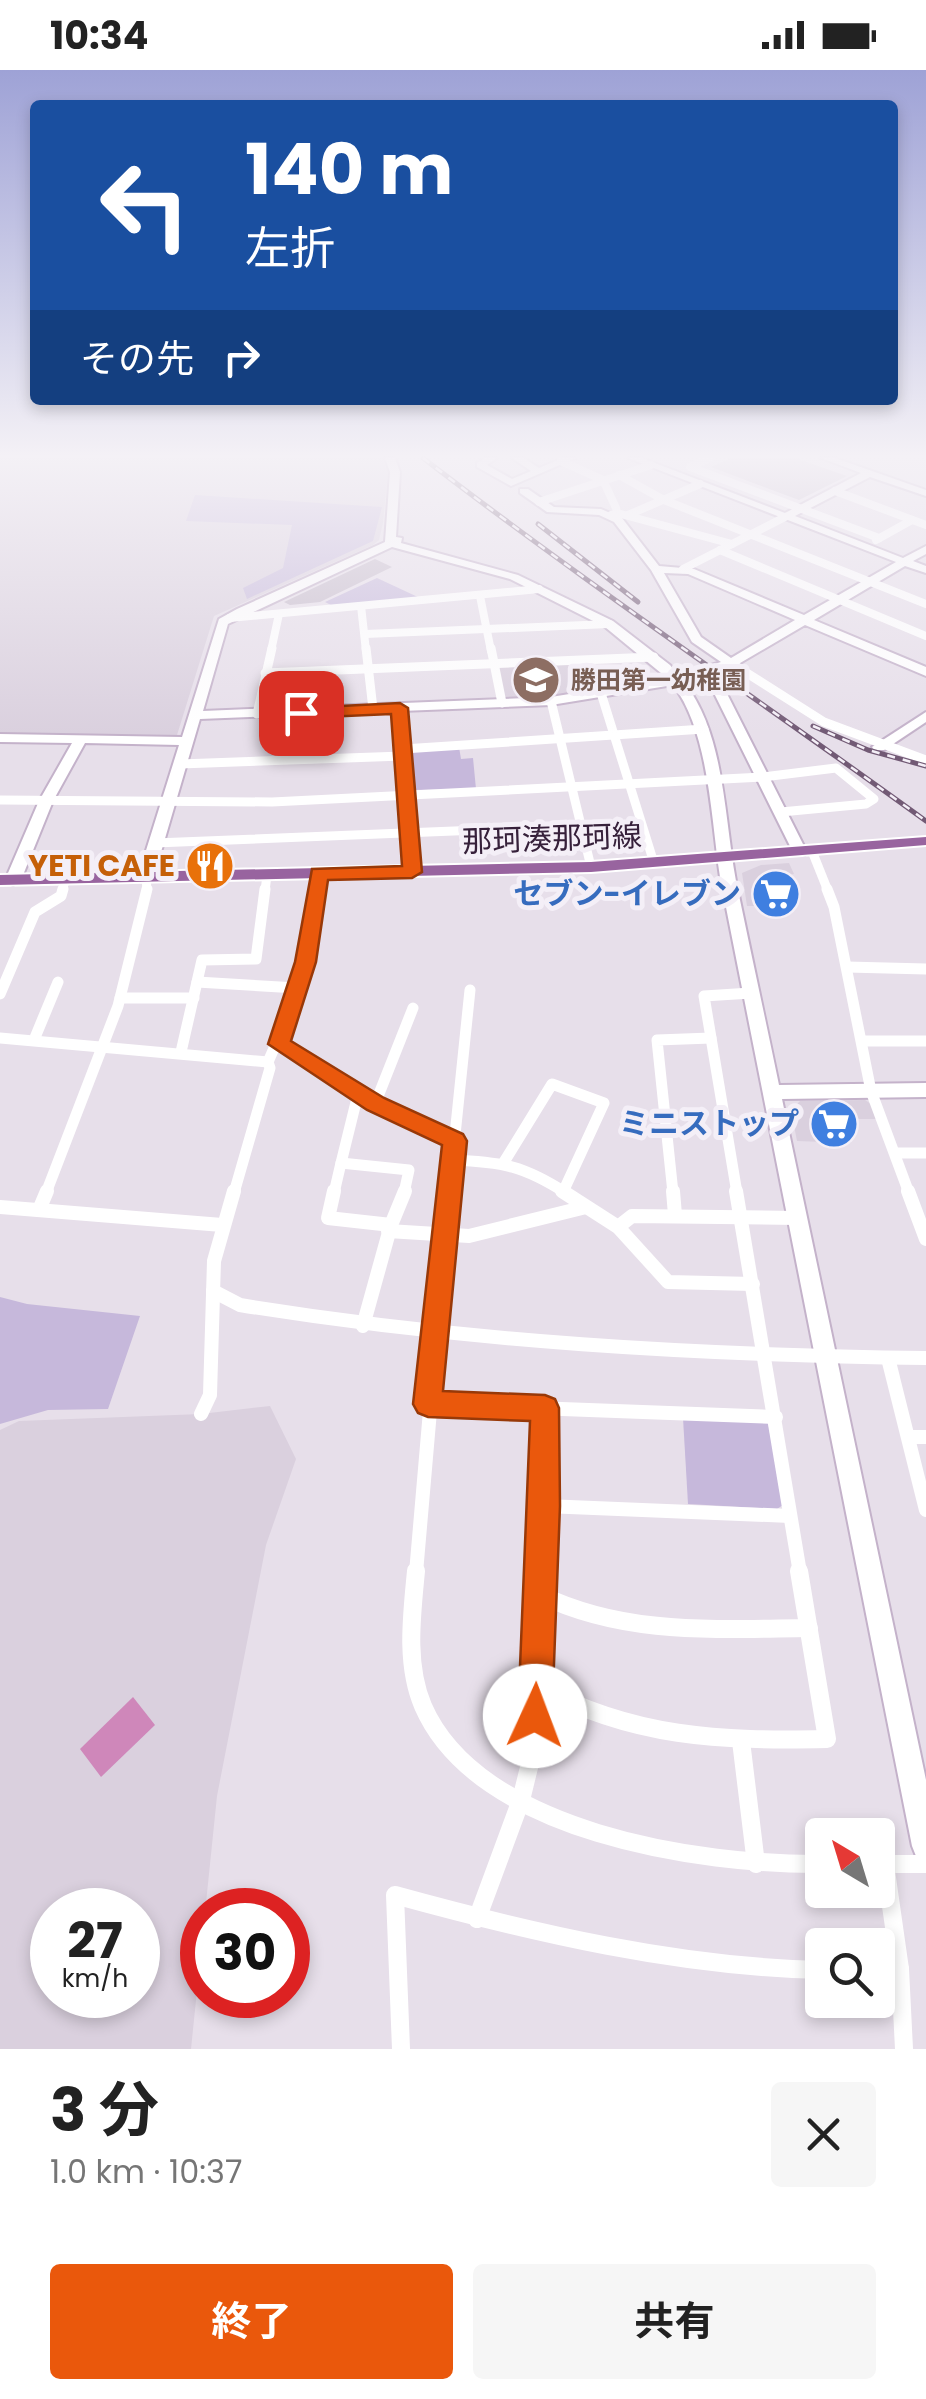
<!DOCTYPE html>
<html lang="ja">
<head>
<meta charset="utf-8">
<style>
	body { margin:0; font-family:Poppins,"Noto Sans JP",sans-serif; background:#f6f6f6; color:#222; height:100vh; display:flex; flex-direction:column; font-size:38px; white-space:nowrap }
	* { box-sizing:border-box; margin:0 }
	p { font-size:32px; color:#767676 }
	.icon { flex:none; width:55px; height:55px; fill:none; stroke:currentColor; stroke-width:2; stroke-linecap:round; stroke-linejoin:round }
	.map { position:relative; height:1979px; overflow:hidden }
	.panel { display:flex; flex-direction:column; background:#fff; flex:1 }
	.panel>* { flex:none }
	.hud { position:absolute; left:30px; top:30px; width:868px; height:305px; border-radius:10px; box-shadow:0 5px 15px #0003; background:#1a4fa0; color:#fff; overflow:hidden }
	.needle { width:65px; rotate:322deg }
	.fabs { position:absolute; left:805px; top:1748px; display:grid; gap:20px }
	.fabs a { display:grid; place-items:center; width:90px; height:90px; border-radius:10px; background:#fff; box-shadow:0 5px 15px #0003; font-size:50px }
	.speed { position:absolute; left:30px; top:1818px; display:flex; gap:20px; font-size:50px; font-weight:700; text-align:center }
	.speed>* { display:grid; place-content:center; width:130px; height:130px; border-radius:50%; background:#fff; box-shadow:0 5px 15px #0003; line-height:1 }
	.speed small { font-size:25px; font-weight:400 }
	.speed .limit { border:15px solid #d22; background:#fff; color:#111 }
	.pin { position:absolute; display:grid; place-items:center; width:85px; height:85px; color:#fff; margin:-42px; border-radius:20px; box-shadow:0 5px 15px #0006 }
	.me { position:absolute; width:110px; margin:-55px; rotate:2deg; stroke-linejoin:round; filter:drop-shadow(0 0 8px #0008) }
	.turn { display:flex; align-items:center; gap:35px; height:210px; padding:0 50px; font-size:45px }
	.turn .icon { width:130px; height:130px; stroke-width:2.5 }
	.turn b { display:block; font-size:70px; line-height:85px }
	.then { display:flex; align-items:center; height:95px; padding:0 50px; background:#0003; gap:20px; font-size:38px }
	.round { display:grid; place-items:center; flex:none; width:105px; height:105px; border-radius:10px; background:#f6f6f6 }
	.headline { display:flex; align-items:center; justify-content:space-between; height:170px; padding:0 50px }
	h1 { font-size:60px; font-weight:700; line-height:75px }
	.button { display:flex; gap:20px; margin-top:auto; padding:20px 50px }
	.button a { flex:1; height:115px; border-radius:10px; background:#ea580c; color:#fff; font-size:40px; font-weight:700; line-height:115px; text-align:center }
	.button a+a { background:#f6f6f6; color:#222 }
	.status { display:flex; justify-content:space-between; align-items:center; height:70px; padding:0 50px; background:#fff; direction:ltr }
	.status svg { height:28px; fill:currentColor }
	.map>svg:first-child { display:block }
	.built { fill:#dad0de; fill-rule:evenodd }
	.green { fill:#c6b8db }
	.water { fill:#cf87ba }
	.building { fill:#c6bbcb }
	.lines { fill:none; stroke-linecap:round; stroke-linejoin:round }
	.secondary-casing { stroke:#c4b2ca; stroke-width:4 }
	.primary-casing { stroke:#fff; stroke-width:4 }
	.street-far4 { stroke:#fff; stroke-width:8 }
	.street-far3 { stroke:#fff; stroke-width:9 }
	.street-far2 { stroke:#fff; stroke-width:11 }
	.street-far1 { stroke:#fff; stroke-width:14 }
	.street { stroke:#fff; stroke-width:18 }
	.secondary { fill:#fff; fill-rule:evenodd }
	.primary { fill:#98649f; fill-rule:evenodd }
	.rail-casing { stroke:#725a75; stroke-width:5 }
	.rail { stroke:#f4eff7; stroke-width:2.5; stroke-dasharray:8; stroke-linecap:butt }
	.route { fill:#ea580c; stroke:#983908; stroke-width:2.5 }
	.labels { text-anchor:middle; stroke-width:10; stroke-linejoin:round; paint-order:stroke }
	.far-education-label { font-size:25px; font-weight:bold; fill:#785e54; stroke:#f4eff7; text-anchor:start }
	.street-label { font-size:30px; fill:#36203a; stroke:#f4eff7 }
	.food-label { font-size:30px; font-weight:bold; fill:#c56008; stroke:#f4eff7; text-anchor:end }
	.shop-label { font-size:30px; font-weight:bold; fill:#366cbe; stroke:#f4eff7; text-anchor:end }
</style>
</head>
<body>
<div class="status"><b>10:34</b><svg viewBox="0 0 49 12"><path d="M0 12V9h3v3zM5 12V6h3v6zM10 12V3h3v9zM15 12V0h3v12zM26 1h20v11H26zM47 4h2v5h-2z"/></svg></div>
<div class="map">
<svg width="926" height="1979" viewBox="0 0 926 1979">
	<rect width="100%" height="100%" fill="#e7dfea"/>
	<!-- built -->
	<g class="built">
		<path d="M0,388H382L388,402L383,453L379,470L373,475L214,546L177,665L0,664Z"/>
		<path d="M567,590L577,624L504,630L498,595Z"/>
		<path d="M789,793L794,804L780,806L789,836H747L742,803L761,795Z"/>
		<path d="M865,1030L871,1034L876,1049H846L851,1073L797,1071L791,1040L800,1031Z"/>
		<path d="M270,1336L296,1389L266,1475L217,1726L191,1979H0V1360L19,1351L201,1344ZM52,1840H138V1925H52Z"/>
	</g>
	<!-- green -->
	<g class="green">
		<path d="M195,425L382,437L373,471L247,529L243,518L283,498L292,455L186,451Z"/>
		<path d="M377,508L420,528L333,536L325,532Z"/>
		<path d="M459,677L461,689L473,688L476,719L411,720L407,683Z"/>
		<path d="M0,1227L27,1234L140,1246L108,1339L48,1340L0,1354Z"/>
		<path d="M683,1348L768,1352L783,1435L777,1439L688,1434Z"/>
	</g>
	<!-- water -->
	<path class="water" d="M133,1627L155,1655L101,1707L80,1679Z"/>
	<!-- building -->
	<g class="building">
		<path d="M731,388H795L847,406L799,430L711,397Z"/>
		<path d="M375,489L392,497L320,532L290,535L284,532Z"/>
	</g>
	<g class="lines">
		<!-- secondary casing -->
		<g class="secondary-casing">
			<g id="secondary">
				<path d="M385,388H395L400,402L396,467L402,468L401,473L518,505L613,551L670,595L678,605L721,592L692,572L651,500L614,452L599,445L547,442L520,423V419H528L554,437L601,439L622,448L659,496L694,499L804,545L896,492L628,388H642L785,443L861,403L821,388H835L926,420V426L870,407L795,446L903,488L926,476V484L913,491L926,496V503L905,496L814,550L926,597V606L805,555L735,596L716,602L807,782L805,785H795L793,782L705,605L684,612C725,664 724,747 736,811C750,879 765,947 779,1015L926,1013V1027L782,1029L926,1710V1790L916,1786L912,1776L720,807C711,749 709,661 673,615L551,635L200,649L154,806L146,811L138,806L179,675L85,673L53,731L21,810L13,815L5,810L39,731L72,673L0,672V664L182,667L219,549L237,539L385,472L390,402ZM392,477L510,509L605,557L667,608L551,627L203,641L228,554ZM664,503L688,504L795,550L731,588L701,567Z"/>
				<path d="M485,388H497L487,395L512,409L531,401L512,388H524L539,398L563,388H576L511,416L477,397V393Z"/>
				<path d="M926,642V652L884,680H874L872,677Z"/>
			</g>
		</g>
		<!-- primary casing -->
		<g class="primary-casing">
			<path id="primary" d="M926,767V775L591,802L0,815V805L591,792Z"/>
		</g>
		<!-- street-far4 -->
		<g class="street-far4">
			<path d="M710,388L690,397L879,468"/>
			<path d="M561,391L603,410L616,438L617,443L611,445"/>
			<path d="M619,405L664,430L926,534"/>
			<path d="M835,421L926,455"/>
			<path d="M539,432L651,395"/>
			<path d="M617,443L732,474"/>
			<path d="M628,445L700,414"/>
			<path d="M876,470L912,450"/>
			<path d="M720,480L926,566"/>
			<path d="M683,499L785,447"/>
			<path d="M480,526L491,581"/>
			<path d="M361,536L366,581"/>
			<path d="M230,548L539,519"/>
			<path d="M365,564L609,554"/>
			<path d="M271,581L279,544"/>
		</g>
		<!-- street-far3 -->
		<g class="street-far3">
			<path d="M366,578L373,639"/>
			<path d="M491,578L502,633"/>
			<path d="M731,593L824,652L926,690"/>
			<path d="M265,603L654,587"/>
			<path d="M601,623L654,793"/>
			<path d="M551,631L591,797"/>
			<path d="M399,638L412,802"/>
			<path d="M257,644L272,578"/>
			<path d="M403,679L704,659"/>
			<path d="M180,694L403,686"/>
			<path d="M0,730L272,732L763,707L836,698L874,729L866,734L781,742"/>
			<path d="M155,773L581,756"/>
			<path d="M812,781L828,821"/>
			<path d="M146,806L147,821"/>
			<path d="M62,821L66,808"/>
			<path d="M265,821L267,805"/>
			<path d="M316,821L319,804"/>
		</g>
		<!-- street-far2 -->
		<g class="street-far2">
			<path d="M827,819L834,837L871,1021L909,1123"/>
			<path d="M847,897L926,899"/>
			<path d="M197,912L297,918"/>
			<path d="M0,924L35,842L61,826L63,819"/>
			<path d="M120,928H194"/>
			<path d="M0,968L268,992L270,998L234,1123"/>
			<path d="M34,970L58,912"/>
			<path d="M862,971H926"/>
			<path d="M279,974L375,1034L455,1071L453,1090C503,1092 524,1096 566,1123"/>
			<path d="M181,982L202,890L256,889L265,819"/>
			<path d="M268,992L296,928L317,819"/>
			<path d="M375,1034L413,938"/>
			<path d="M896,1083H926"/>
			<path d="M504,1092L552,1014L604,1033L563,1122"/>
			<path d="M341,1093L358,1024"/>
			<path d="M46,1123L118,936L147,819"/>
			<path d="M334,1123L341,1093L409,1100L404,1123"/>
			<path d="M449,1123L470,920"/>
			<path d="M673,1123L657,970L711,968"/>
			<path d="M737,1123L704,926L751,923"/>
		</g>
		<!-- street-far1 -->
		<g class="street-far1">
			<path d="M334,1121L328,1148L391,1155"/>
			<path d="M562,1121L618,1157L668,1212L753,1214"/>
			<path d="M673,1121L675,1145"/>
			<path d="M736,1121L800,1503"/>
			<path d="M908,1121L926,1169"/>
			<path d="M0,1137L222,1155"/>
			<path d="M39,1140L47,1121"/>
			<path d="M391,1155L405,1121"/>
			<path d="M618,1157L632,1146L797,1148"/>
			<path d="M388,1161L469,1166L586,1137"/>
			<path d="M213,1221L240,1235C468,1272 696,1285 926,1288"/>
			<path d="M363,1256L391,1155"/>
			<path d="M888,1288L926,1440"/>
			<path d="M428,1334L776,1347"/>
			<path d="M201,1344L210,1325L214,1191L234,1121"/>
			<path d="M909,1367H926"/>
			<path d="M545,1436L790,1446"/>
			<path d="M416,1503L449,1121"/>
			<path d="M542,1503L545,1338"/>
		</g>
		<!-- street -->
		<g class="street">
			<path d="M416,1501C412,1544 405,1594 423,1636C478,1763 701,1795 822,1794"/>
			<path d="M539,1524C625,1566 716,1559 809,1558"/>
			<path d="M537,1616C633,1668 720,1671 827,1669L799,1501"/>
			<path d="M741,1671L756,1794"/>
			<path d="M882,1794H926"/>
			<path d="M885,1794L900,1899L904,1979"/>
			<path d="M477,1849L521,1730L534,1677L542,1501"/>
			<path d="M878,1899H900"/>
			<path d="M401,1979L395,1825C533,1863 679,1897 822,1900"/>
		</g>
		<!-- secondary -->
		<use href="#secondary" class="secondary"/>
		<!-- primary -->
		<use href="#primary" class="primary"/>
		<!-- rail casing -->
		<g class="rail-casing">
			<g id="rail">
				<path d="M423,388C587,514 759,630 926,751"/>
				<path d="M538,454L638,532"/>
				<path d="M813,656L868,680L926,696"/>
			</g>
		</g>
		<!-- rail -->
		<use href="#rail" class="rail"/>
	</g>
	<!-- sky -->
	<linearGradient id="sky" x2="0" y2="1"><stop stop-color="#9ea2d6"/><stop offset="0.58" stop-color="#f4f1f6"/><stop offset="1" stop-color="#f4f1f6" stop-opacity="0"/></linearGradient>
	<rect width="926" height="665" fill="url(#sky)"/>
	<!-- route -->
	<path class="route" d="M400,633L408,638L422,802L412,808L328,810L316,892L291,971L384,1028L463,1064L467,1071L443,1321L545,1325L555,1329L559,1338L560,1436L552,1646L547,1658L535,1663L523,1658L518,1646L530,1351L428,1347L418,1343L413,1334L442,1075L367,1040L268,974L295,892L312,799L402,796L391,644L301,648L293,643L301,638Z"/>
	<!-- icons -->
	<defs>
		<g id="school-disc" transform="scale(2.5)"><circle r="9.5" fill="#8d6e63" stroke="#f4eff7"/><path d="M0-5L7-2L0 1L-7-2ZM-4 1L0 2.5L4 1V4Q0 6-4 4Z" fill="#fff"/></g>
		<g id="restaurant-disc" transform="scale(2.5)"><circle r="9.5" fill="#e8710a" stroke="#f4eff7"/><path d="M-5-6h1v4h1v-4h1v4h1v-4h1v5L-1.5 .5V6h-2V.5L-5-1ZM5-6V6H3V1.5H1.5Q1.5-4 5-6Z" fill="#fff"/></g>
		<g id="supermarket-disc" transform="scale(2.5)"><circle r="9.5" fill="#3f7fe0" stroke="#f4eff7"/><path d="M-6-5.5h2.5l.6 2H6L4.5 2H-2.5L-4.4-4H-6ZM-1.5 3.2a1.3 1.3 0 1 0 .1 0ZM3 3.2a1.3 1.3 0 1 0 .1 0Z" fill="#fff"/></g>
	</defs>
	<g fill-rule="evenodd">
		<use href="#school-disc" x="536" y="610"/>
		<use href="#restaurant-disc" x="210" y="796"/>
		<use href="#supermarket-disc" x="776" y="824"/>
		<use href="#supermarket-disc" x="834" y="1054"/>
	</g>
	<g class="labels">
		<!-- far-education labels -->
		<g class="far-education-label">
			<text x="571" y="619">勝田第一幼稚園</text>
		</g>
		<!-- street labels -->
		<g class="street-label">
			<text transform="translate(552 769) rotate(-2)" y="10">那珂湊那珂線</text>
		</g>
		<!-- food labels -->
		<g class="food-label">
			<text x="175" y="806">YETI CAFE</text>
		</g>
		<!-- shop labels -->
		<g class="shop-label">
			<text x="741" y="834">セブン-イレブン</text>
			<text x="799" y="1064">ミニストップ</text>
		</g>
	</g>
</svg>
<div class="fabs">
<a><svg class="needle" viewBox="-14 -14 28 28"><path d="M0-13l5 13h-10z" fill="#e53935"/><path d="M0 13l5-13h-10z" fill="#767676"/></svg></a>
<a><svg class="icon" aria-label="search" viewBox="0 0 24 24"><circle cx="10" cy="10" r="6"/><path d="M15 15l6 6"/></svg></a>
</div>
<div class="speed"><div>27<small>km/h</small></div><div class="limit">30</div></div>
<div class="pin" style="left:301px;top:643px;background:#d93025"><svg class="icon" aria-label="arrive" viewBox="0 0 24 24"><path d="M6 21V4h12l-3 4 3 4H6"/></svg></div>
<svg class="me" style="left:535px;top:1646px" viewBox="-20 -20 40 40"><circle r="19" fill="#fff"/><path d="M0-13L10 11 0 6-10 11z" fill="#ea580c"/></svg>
<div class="hud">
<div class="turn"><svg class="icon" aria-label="left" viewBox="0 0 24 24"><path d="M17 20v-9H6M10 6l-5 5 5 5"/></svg><div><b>140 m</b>左折</div></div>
<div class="then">その先<svg class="icon" aria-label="right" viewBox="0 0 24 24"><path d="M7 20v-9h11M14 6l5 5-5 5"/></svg></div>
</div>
</div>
<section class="panel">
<div class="headline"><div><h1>3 分</h1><p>1.0 km · 10:37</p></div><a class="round"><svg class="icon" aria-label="close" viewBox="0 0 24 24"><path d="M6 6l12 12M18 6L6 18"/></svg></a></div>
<div class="button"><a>終了</a><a>共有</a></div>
</section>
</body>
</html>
